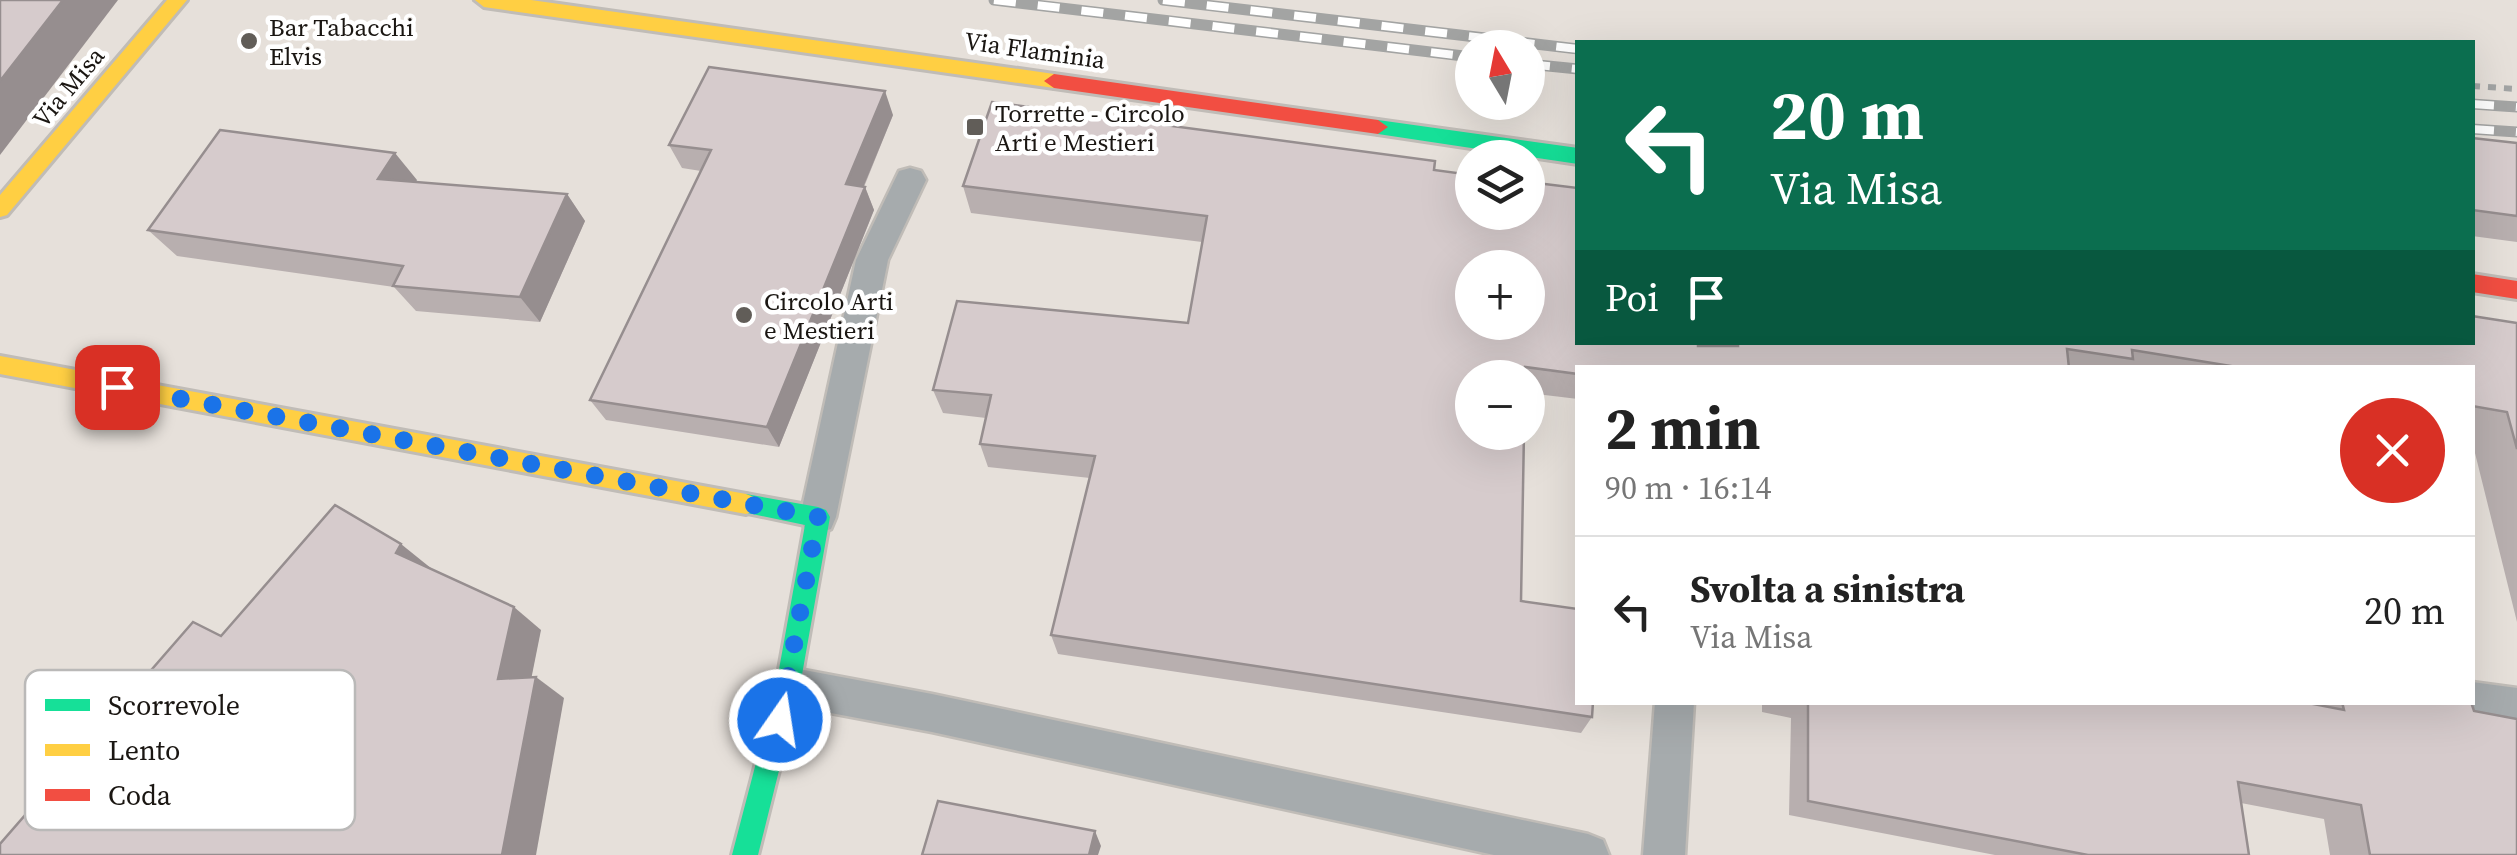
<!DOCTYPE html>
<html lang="it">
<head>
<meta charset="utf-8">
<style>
	body { margin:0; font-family:"Source Serif 4",serif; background:#f2f2f2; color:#222; height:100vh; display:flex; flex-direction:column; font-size:38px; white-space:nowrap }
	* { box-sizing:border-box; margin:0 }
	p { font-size:32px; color:#767676 }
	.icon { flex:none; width:55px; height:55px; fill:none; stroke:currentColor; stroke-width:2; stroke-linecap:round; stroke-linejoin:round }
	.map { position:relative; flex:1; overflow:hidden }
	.details { position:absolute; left:1575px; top:365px; width:900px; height:340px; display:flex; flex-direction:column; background:#fff; border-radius:0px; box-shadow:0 10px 40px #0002 }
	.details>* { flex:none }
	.hud { position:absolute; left:1575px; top:40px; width:900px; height:305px; border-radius:0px; box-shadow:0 10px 40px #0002; background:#0b6e4f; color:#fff; overflow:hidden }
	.needle { width:65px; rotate:350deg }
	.tools { position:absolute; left:1455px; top:30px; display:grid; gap:20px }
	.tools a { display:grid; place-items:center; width:90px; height:90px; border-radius:50%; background:#fff; box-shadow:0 10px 40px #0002; font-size:50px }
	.pin { position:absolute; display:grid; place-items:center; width:85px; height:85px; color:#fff; margin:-42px; border-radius:20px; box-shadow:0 5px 15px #0006 }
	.me { position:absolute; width:110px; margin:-55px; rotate:13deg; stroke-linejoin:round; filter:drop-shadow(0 0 8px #0008) }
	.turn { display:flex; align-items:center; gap:35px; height:210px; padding:0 30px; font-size:45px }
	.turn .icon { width:130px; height:130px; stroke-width:2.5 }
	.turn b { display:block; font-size:70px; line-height:85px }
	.then { display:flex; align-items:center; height:95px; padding:0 30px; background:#0003; gap:20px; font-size:38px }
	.round { display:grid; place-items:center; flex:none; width:105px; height:105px; border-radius:52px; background:#f2f2f2 }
	.overview { display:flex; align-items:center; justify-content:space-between; height:170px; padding:0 30px }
	h1 { font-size:60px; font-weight:700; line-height:75px }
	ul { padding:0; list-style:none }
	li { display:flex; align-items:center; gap:30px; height:150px; padding:0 30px; border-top:2px solid #e0e0e0 }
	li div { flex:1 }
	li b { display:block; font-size:38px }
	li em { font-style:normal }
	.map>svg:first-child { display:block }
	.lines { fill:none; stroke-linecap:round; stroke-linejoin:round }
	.lane-casing { stroke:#c0bcb7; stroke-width:5 }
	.fast-casing { stroke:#c0bcb7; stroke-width:6 }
	.slow-casing { stroke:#c0bcb7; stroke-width:6 }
	.jam-casing { stroke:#c0bcb7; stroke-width:6 }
	.path { stroke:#a2a4a4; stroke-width:6; stroke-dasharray:8 8; stroke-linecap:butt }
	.lane { fill:#a6abad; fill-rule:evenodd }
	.fast { fill:#16e098; fill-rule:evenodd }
	.slow { fill:#ffcf43; fill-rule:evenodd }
	.jam { fill:#f24e42; fill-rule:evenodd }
	.rail-casing { stroke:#a3a4a3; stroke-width:11 }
	.rail { stroke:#fff; stroke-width:8; stroke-dasharray:22; stroke-linecap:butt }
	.wall { fill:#b8afaf }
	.shaded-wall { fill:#968e8f }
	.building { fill:#d6cbcc; stroke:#968e8f; stroke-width:2.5; fill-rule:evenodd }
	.route { stroke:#1a73e8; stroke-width:18; stroke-dasharray:0 32.4 }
	.poi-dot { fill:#615d58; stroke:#fff; stroke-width:4 }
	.labels { text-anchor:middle; stroke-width:9; stroke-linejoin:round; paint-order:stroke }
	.poi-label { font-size:25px; fill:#1a1612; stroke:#fff; text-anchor:start }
	.street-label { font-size:25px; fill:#1a1612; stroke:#fff }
	.key { fill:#fff; stroke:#bab9b8; stroke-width:2.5 }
	.key-label { font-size:28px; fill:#1a1612 }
</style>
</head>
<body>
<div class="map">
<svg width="2517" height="855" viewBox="0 0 2517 855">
	<rect width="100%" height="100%" fill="#e6e0da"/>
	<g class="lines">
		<!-- lane casing -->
		<g class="lane-casing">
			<g id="lane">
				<path d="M910,168L921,171L926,180L888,260L836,517L831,529L818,533L805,529L800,517L856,260L899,171Z"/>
				<path d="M788,667L932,694L1588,834L1603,840L1609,855H1494L932,732L788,705L774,699L769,686L774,673Z"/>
				<path d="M2472,682L2517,688V726L2458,714L2453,702H2472Z"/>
				<path d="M1655,702H1694L1685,855H1643Z"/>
			</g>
		</g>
		<!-- fast casing -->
		<g class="fast-casing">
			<g id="fast">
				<path d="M1378,120L1578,148V164L1378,134L1368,127Z"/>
				<path d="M746,494L818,507L826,510L830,517L800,686L758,855H732L776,686L805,525L738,511L734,504L738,497Z"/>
			</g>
		</g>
		<!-- slow casing -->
		<g class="slow-casing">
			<g id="slow">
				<path d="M167,0H187L7,215L0,217V195Z"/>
				<path d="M475,0H531L1054,74L1064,81L1054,88L484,7Z"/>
				<path d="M0,356L746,494L754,497L758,504L754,511L746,514L0,374Z"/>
			</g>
		</g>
		<!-- jam casing -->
		<g class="jam-casing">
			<g id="jam">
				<path d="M1054,74L1378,120L1388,127L1378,134L1054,88L1044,81Z"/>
				<path d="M2472,274L2517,281V299L2472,292Z"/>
			</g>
		</g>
		<!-- path -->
		<path class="path" d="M2472,86L2517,89"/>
		<!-- lane -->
		<use href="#lane" class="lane"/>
		<!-- fast -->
		<use href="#fast" class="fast"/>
		<!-- slow -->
		<use href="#slow" class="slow"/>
		<!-- jam -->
		<use href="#jam" class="jam"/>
		<!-- rail casing -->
		<g class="rail-casing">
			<g id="rail">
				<path d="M994,0L1472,57"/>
				<path d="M1163,0L1578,49"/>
				<path d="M1528,64L1578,69"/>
				<path d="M2472,104L2517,107"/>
				<path d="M2472,129L2517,132"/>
			</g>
		</g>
		<!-- rail -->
		<use href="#rail" class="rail"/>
	</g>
	<!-- wall -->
	<g class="wall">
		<path d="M893,115L864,187H865L874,210L779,447L606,420L590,400L701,171L682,168L669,145Z"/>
		<path d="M2472,138L2517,143V242L2472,236Z"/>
		<path d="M1434,170L1698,346H1725L1726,342H2472L2517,323V622L2472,441V368H1578V399L1528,393V378H1472L1521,601L1592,717L1581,733L1058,654L1051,635L1090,478L988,467L980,444L986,418L943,413L933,390L1188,323L1202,242L971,213L963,186Z"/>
		<path d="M417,180L415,182L567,194L585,221L540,322L416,311L394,287L177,256L148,230Z"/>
		<path d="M1762,702H2471L2517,855H2330L2324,819L2241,803L2249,855H1995L1789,815L1791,718L1762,712Z"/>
	</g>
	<!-- shaded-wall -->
	<g class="shaded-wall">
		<path d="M63,0H118L0,155V81Z"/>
		<path d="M885,91L893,115L855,207L846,184Z"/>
		<path d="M395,153L417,180L401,206L378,179Z"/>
		<path d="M865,187L874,210L779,447L767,427Z"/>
		<path d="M567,194L585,221L540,322L520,297Z"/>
		<path d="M401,544L432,569L428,578L396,553Z"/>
		<path d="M514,607L541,630L527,700L498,679Z"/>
		<path d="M536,677L564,698L536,855H502Z"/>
		<path d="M1095,831L1101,846L1098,855H1089Z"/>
	</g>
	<!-- building -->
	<g class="building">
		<path d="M0,0H63L0,81Z"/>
		<path d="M709,67L885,91L846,184L865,187L767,427L590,400L711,150L669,145Z"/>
		<path d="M992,102L1435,161L1434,170L1472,175V212H1528V182L1578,188V342H1698V346H1738V342H2472V316L2517,323V449L2507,412L2472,406V368H2243L2132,350L2133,359L2067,349L2069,368H1578V374L1525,367V378H1472V432H1524L1521,601L1578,609V702H1593L1592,717L1051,635L1095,456L980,444L991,395L933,390L957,301L1188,323L1207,216L963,186ZM1472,268H1528V322H1472Z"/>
		<path d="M220,130L395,153L378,179L567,194L520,297L393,286L403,266L148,230Z"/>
		<path d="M2472,138L2517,143V216L2472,210Z"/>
		<path d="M335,505L401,544L396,553L514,607L498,679L536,677L502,855H0V844L193,622L221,636Z"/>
		<path d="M1808,702H2303L2344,710L2342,702H2471L2474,711L2517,719V855H2370L2361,805L2238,782L2249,855H2088L1808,801Z"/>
		<path d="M938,801L1095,831L1089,855H922Z"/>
	</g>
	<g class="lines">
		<!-- route -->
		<path class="route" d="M117,387L818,517L780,720"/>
	</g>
	<!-- markers -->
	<g class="poi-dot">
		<circle cx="249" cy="41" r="10"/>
		<rect x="965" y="117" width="20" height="20" rx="5"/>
		<circle cx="744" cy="315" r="10"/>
	</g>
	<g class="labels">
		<!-- poi labels -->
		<g class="poi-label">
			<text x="269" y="36">Bar Tabacchi<tspan x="269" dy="29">Elvis</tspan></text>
			<text x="995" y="122">Torrette - Circolo<tspan x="995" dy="29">Arti e Mestieri</tspan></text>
			<text x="764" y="310">Circolo Arti<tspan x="764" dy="29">e Mestieri</tspan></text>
		</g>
		<!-- street labels -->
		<g class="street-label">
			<text transform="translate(1035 50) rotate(8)" y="9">Via Flaminia</text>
			<text transform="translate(68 87) rotate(-50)" y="9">Via Misa</text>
		</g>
	</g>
	<!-- legend -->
	<rect x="25" y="670" width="330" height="160" rx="15" class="key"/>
	<rect x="45" y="699" width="45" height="12" fill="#16e098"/>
	<rect x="45" y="744" width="45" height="12" fill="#ffcf43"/>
	<rect x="45" y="789" width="45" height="12" fill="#f24e42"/>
	<g class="key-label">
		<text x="108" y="715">Scorrevole</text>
		<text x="108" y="760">Lento</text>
		<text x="108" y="805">Coda</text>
	</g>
</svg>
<div class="tools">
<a><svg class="needle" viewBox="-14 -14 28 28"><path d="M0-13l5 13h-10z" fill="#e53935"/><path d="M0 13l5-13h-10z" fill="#767676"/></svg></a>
<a><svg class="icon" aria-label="layers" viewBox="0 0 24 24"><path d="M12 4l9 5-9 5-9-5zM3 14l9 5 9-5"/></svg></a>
<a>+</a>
<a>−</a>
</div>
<div class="pin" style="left:117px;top:387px;background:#d93025"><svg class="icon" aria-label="arrive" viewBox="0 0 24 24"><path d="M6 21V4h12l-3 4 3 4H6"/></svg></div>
<svg class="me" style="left:780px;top:720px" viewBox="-20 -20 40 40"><circle r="17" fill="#1a73e8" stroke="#fff" stroke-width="3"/><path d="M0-11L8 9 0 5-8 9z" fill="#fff"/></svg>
<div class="hud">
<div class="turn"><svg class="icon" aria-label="left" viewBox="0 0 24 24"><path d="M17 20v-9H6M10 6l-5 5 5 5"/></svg><div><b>20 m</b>Via Misa</div></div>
<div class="then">Poi<svg class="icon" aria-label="arrive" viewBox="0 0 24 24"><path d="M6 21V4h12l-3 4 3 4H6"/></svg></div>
</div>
<section class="details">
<div class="overview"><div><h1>2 min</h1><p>90 m · 16:14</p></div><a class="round" style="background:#d93025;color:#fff"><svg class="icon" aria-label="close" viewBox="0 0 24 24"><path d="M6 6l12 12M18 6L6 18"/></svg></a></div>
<ul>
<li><svg class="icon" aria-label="left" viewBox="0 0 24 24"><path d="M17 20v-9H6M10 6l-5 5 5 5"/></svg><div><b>Svolta a sinistra</b><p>Via Misa</p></div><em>20 m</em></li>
</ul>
</section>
</div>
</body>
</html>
